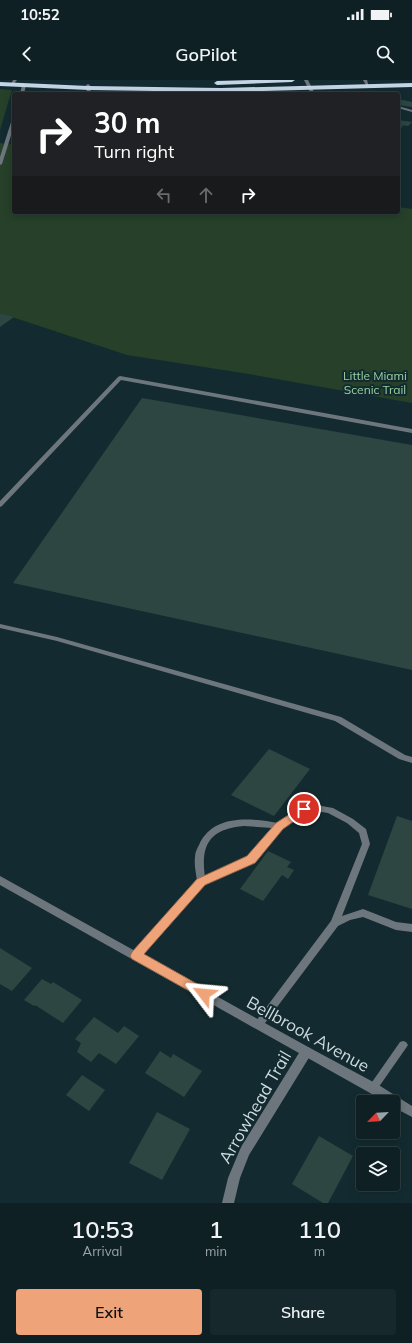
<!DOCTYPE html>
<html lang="en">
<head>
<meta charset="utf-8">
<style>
	body { margin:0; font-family:Mulish,sans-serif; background:#17282c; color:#f1f3f6; height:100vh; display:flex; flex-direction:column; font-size:15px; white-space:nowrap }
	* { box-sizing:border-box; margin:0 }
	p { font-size:13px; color:#9ba3a6 }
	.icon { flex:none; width:22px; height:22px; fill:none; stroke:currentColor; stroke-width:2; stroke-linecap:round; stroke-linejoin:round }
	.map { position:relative; height:1123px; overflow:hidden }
	.details { display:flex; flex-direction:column; background:#0e2024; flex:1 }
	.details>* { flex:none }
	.top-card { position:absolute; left:12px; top:12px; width:388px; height:122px; border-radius:4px; box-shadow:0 2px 10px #0003,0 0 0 1px #2e3e41; background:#202124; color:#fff; overflow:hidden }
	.needle { width:26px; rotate:245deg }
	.tools { position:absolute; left:356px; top:1015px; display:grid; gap:8px }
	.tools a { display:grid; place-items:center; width:44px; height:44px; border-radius:4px; background:#0e2024; box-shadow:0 2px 10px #0003,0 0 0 1px #2e3e41; font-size:20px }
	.pin { position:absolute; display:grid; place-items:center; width:34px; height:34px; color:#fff; margin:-17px; border:2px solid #fff; border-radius:50%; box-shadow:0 1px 4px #0007 }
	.me { position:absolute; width:44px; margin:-22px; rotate:299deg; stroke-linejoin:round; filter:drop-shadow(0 0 3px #0008) }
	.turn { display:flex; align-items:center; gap:14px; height:84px; padding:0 16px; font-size:18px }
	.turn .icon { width:52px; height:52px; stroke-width:2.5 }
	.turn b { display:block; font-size:28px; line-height:34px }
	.lanes { display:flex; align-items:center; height:38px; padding:0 16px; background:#0003; justify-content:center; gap:20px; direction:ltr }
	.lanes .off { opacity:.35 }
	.eta { display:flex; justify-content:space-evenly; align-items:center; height:68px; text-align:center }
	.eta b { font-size:24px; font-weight:600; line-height:28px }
	.cta { display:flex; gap:8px; margin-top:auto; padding:8px 16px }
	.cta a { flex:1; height:46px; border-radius:4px; background:#efa378; color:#111; font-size:16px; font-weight:600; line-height:46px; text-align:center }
	.cta a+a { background:#17282c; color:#f1f3f6 }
	.status { display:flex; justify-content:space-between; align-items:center; height:28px; padding:0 20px; background:#0e2024; direction:ltr }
	.status svg { height:11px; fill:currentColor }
	header { display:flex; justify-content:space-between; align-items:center; height:52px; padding:0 16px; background:#0e2024; font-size:18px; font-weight:600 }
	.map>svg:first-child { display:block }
	.green { fill:#264029 }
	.building { fill:#2d4641 }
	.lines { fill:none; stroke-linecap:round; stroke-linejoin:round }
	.service { fill:#6e767d; fill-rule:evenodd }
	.minor { fill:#6e767d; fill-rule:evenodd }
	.tertiary { fill:#6e767d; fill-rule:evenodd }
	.trunk { fill:#c4d6e6; fill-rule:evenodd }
	.route { fill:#efa378; stroke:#9b6a4e }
	.labels { text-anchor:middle; stroke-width:4; stroke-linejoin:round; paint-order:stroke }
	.far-park-label { font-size:12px; fill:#98d2a0; stroke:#132b30 }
	.near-street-label { font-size:17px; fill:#cddbdf; stroke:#132b30 }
</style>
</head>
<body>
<div class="status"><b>10:52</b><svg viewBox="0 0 49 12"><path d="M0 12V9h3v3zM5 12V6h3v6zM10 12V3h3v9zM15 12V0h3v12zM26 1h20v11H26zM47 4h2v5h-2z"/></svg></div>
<header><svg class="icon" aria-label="back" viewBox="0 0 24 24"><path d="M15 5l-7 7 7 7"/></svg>GoPilot<svg class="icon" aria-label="search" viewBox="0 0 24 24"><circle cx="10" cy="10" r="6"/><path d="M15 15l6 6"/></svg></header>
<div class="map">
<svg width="412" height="1123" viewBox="0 0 412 1123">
	<rect width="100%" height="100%" fill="#132b30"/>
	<!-- green -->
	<g class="green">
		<path d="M0,9L12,10L0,50Z"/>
		<path d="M0,63L14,65V132H398V127L412,129V323L249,294L127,275L0,233Z"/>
	</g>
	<!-- building -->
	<g class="building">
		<path d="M398,19L412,22V27L398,25Z"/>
		<path d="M398,40L412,42L408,46L401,45L403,46L401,48L398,47Z"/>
		<path d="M0,233L14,237L0,247Z"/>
		<path d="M142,318L412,365V590L13,503Z"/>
		<path d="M269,669L310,689L274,736L231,715Z"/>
		<path d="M397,736L412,741V829L368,815Z"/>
		<path d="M268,771L291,782L287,787L294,790L288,799L282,795L263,821L240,809Z"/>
		<path d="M0,868L32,888L12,911L0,904Z"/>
		<path d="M42,899L51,904L53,902L82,920L63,943L35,925L34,926L24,920Z"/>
		<path d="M94,937L118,953L124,946L139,956L116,984L99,973L91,982L77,972L81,963L75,959Z"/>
		<path d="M160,971L171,978L173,974L202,991L184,1017L145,993Z"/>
		<path d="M82,995L105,1010L89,1031L66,1015Z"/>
		<path d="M157,1032L190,1049L162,1100L129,1083Z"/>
		<path d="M319,1056L353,1076L328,1123H323L292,1104Z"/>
	</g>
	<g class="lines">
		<!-- service -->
		<g class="service">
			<path d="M13,0H17L13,5L11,4Z"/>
			<path d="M304,0H308L315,14H311Z"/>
			<path d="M363,0H367L369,7H367Z"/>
			<path d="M88,4L90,5L91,14H87L86,5Z"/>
			<path d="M398,26L412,30V32L398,28Z"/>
			<path d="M120,296L412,349V353L121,300L2,426L0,427V421L118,297Z"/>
			<path d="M0,544L57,557L341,637L405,675L412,677V683L399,679L335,641L57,561L0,548Z"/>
			<path d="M316,725L333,728L353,739L366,749L370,764L342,836L363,829L396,842L412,844V852L396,850L363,837L350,840L338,846L262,947L259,948L256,947L254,944L256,941L331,841L362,764L359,753L347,743L328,733L316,731L305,732L282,748L254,781L204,804L139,879L136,880L133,879L131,876L133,873L197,801C196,793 194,785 195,777C195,772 197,769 199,765C213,734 250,738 278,743L300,727ZM244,746L272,748L248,777L205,797C200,763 211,749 244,746Z"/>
			<path d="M403,961L406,962L408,965L406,968L376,1011L373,1013L370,1011L368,1008L370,1005L400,962Z"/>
		</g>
		<!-- minor -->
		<path class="minor" d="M306,967L310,968L312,972L310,976L249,1075L240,1098L234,1123H222L228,1098L241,1067L302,968Z"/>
		<!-- tertiary -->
		<g class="tertiary">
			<path d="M24,4L26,5L24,14H20L22,5Z"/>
			<path d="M14,38V46L2,84L0,85V77L12,39Z"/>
			<path d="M0,796L310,968L377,1004L412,1026V1037L393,1027V1022H386L0,805Z"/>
		</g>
		<!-- trunk -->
		<g class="trunk">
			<path d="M252,0H295L292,2L217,5L214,3L217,1Z"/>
			<path d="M0,2L88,6L221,8L412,3V7L221,12L88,10L0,6Z"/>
		</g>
	</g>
	<!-- route -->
	<path class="route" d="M304,725L307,726L309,729L307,732L283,749L255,783L205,805L144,874L208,910L210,914L208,917L204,919L200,917L132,879L130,876L132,872L197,799L247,776L276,743Z"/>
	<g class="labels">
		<!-- far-park labels -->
		<g class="far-park-label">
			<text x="375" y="300">Little Miami<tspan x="375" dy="14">Scenic Trail</tspan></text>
		</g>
		<!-- near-street labels -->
		<g class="near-street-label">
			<text transform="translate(308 954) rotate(29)" y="6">Bellbrook Avenue</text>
			<text transform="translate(255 1027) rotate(-60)" y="6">Arrowhead Trail</text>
		</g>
	</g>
</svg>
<div class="tools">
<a><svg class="needle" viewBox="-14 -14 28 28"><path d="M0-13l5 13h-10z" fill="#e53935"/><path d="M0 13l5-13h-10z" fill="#9ba3a6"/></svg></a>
<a><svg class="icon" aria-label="layers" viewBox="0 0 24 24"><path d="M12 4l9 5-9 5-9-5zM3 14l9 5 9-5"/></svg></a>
</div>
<div class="pin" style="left:304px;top:729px;background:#d93025"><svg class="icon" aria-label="arrive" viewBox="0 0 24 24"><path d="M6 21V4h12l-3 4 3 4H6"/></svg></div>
<svg class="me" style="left:204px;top:914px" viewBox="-20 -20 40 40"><path d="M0-17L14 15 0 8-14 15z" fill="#efa378" stroke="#fff" stroke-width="4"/></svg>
<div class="top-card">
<div class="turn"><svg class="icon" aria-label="right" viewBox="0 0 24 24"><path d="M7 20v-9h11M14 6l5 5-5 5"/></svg><div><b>30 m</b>Turn right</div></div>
<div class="lanes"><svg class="icon off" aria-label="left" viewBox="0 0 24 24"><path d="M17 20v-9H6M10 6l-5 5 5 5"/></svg><svg class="icon off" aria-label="ahead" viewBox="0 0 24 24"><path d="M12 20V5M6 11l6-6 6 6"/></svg><svg class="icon" aria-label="right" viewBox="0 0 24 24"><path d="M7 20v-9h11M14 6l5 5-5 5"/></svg></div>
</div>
</div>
<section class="details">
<div class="eta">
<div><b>10:53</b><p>Arrival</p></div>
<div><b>1</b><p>min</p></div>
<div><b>110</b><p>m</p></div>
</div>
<div class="cta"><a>Exit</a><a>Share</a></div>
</section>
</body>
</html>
